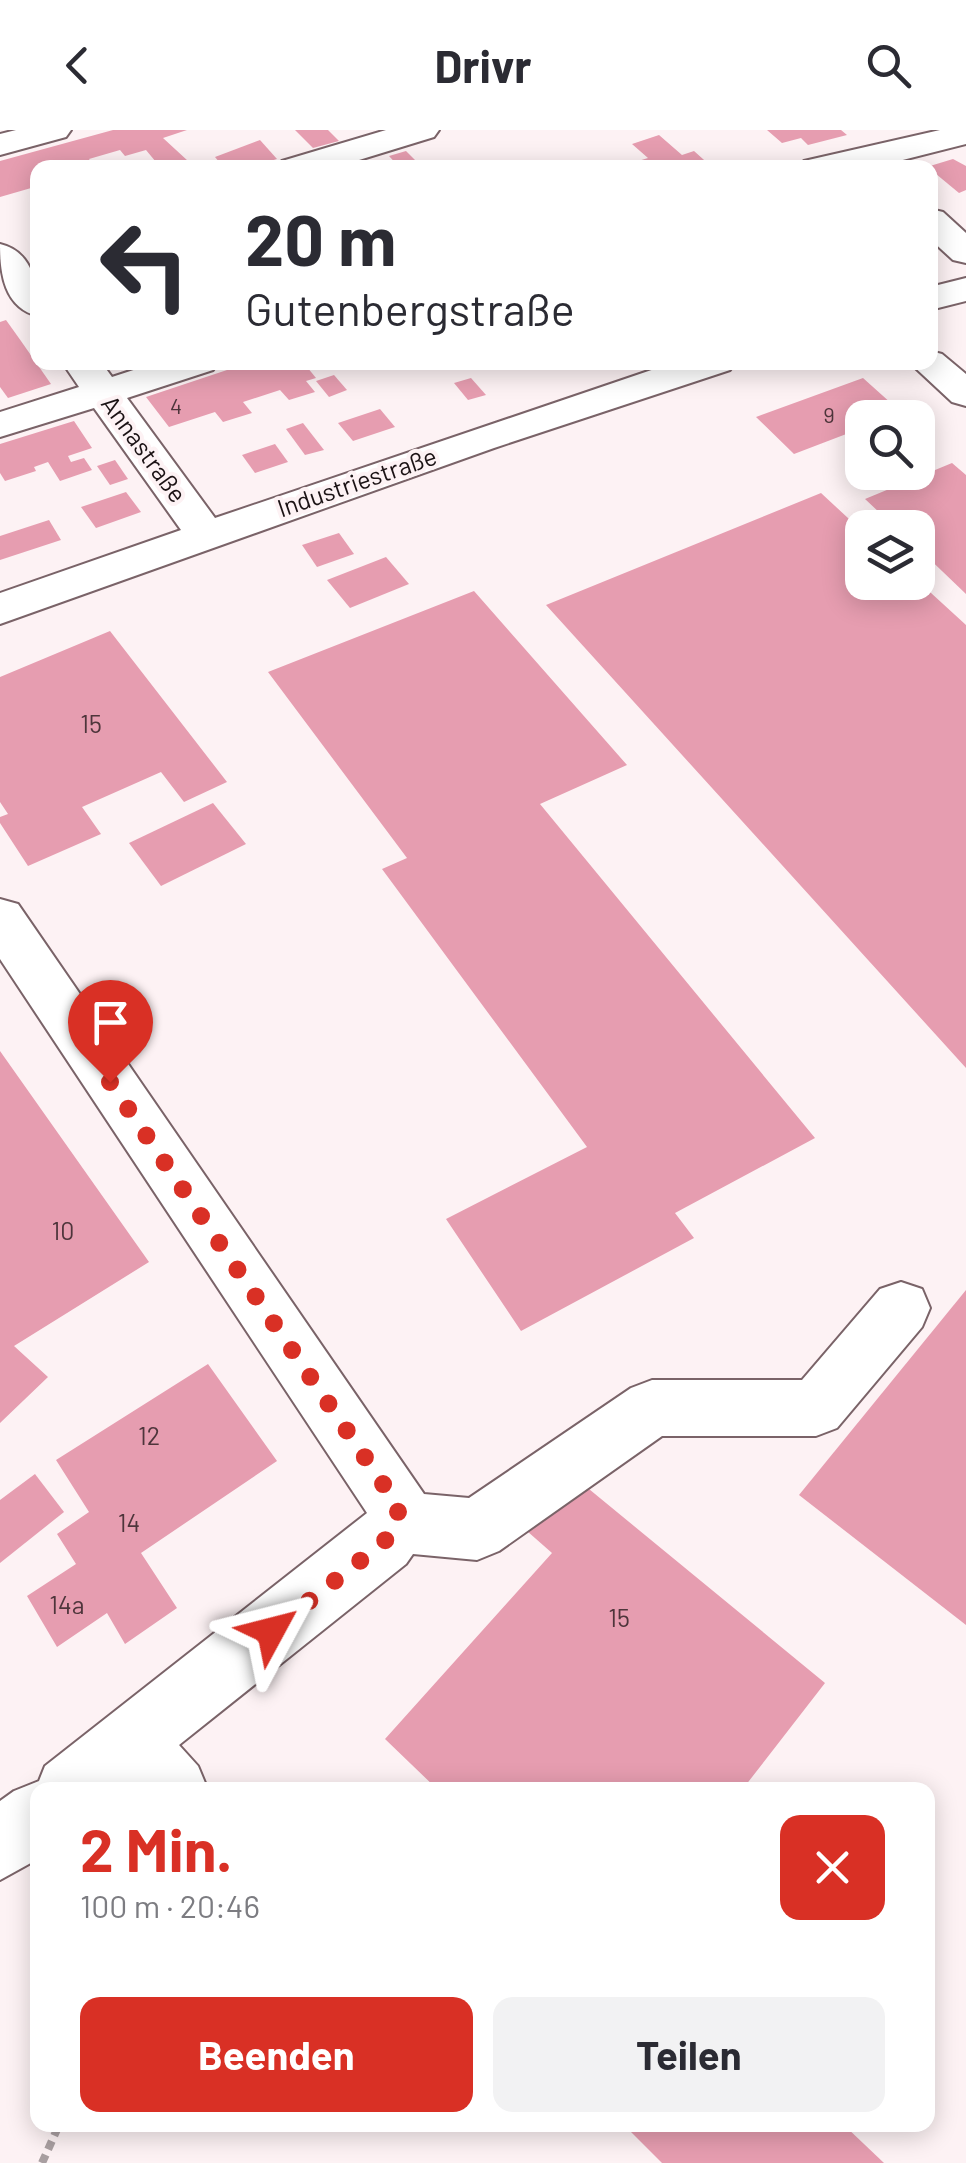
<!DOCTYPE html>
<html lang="de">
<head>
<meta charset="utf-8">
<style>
	body { margin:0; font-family:Barlow,sans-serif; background:#f2f2f3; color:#2b2b33; height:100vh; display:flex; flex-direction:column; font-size:38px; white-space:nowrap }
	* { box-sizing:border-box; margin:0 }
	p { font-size:32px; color:#7c7c81 }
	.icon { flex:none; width:55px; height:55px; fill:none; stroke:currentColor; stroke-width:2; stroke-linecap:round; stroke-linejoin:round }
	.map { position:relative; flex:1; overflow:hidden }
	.side { position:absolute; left:30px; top:1652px; width:905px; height:350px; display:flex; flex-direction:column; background:#fff; border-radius:20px; box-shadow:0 5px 25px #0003 }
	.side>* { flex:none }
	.hud { position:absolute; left:30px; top:30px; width:908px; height:210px; border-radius:20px; box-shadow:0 5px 25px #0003; background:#fff; color:#2b2b33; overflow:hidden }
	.buttons { position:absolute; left:845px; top:270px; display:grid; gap:20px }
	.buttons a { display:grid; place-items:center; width:90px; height:90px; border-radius:20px; background:#fff; box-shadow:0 5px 25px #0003; font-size:50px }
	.pin { position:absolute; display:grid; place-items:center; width:85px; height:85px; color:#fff; margin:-102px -42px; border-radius:50% 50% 50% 0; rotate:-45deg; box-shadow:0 0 10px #0007 }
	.pin .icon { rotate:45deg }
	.me { position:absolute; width:110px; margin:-55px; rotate:52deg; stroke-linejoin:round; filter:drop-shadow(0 0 8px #0008) }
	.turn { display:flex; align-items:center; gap:35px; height:210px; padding:0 50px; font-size:45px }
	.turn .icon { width:130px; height:130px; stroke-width:2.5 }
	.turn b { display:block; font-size:70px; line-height:85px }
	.round { display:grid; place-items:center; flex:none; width:105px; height:105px; border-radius:20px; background:#f2f2f3 }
	.head { display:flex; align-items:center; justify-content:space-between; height:170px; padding:0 50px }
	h1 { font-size:60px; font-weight:700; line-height:75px; color:#d93025 }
	.action { display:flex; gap:20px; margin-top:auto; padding:20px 50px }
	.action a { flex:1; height:115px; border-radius:20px; background:#d93025; color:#fff; font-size:40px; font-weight:700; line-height:115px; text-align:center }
	.action a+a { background:#f2f2f3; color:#2b2b33 }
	header { display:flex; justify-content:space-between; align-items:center; height:130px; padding:0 50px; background:#fff; font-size:45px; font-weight:700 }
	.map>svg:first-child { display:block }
	.building { fill:#e69db0 }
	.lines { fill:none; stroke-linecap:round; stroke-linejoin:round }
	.minor-casing { stroke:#7a6368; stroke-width:4 }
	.path-far1 { stroke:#a99fa1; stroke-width:5; stroke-dasharray:5 4; stroke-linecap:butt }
	.path { stroke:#a99fa1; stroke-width:8; stroke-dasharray:9 6; stroke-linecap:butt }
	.minor { fill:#fff; fill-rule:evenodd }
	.route { stroke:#d93025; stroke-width:18; stroke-dasharray:0 32.4 }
	.labels { text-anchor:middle; stroke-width:8; stroke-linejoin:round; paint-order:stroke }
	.far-number-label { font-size:22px; fill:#4e353b }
	.far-street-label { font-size:25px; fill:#1b1214; stroke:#fdf2f4 }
	.number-label { font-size:25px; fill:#4e353b }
</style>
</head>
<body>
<header><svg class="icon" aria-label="back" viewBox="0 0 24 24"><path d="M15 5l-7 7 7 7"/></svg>Drivr<svg class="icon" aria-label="search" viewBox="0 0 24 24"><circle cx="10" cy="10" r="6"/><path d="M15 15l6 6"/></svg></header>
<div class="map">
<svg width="966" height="2033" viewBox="0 0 966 2033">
	<rect width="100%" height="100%" fill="#fdf2f4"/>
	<!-- building -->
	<g class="building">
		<path d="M113,0H187L163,8L188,31L161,38L146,20L125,26L120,20L89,29L93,35L83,38H38V56L0,67V31Z"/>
		<path d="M295,0H328L339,11L313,18Z"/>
		<path d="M767,0H841L847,5L808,15L801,8L782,13Z"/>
		<path d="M659,5L682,25L694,21L713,38H641L635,32L648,28L632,14Z"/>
		<path d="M260,10L277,29L247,38H224L215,27Z"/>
		<path d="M406,21L421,36L400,38L389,26Z"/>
		<path d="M953,29L966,36V60L959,63L930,39V36Z"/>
		<path d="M6,190L21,211L51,254L8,268L0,257V192Z"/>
		<path d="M251,232H303L316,248L306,251L315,262L289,270L280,260L243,272L252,283L223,292L215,282L169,297L146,267Z"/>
		<path d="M334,245L347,260L329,267L316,251Z"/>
		<path d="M471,248L486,265L468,270L454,253Z"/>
		<path d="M863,248L902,283L890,288H862V298L794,324L756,287Z"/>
		<path d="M380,279L395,297L353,311L338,293Z"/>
		<path d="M74,291L92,318L68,326L71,332L84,328L92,340L60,351L48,332L34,337L36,341L5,351L0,343V314Z"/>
		<path d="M303,293L324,320L305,325L286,299Z"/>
		<path d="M275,314L288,332L255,343L242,325Z"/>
		<path d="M115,330L128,349L110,355L97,336Z"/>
		<path d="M952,333L966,345V464L918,418V398H896L865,369Z"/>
		<path d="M126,362L141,382L96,398L81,377Z"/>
		<path d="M821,363L862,401V452H919L966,495V938L546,475Z"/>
		<path d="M49,390L61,410L0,430V406Z"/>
		<path d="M339,403L354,424L317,437L302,415Z"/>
		<path d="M386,427L409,454L350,478L327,450Z"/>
		<path d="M474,461L627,635L540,674L815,1008L675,1083L694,1108L521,1201L446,1089L587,1017L382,739L407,728L268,542Z"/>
		<path d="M110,501L227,652L184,672L161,642L82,677L101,704L28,736L0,693V687L8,684L0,672V547Z"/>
		<path d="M213,673L246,714L161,756L129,713Z"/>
		<path d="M0,921L149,1132L14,1216L48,1247L0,1293Z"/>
		<path d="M966,1160V1495L799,1365Z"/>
		<path d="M208,1234L277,1331L141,1423L177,1478L125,1514L107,1483L57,1517L27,1466L76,1434L57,1404L89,1382L56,1330Z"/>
		<path d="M35,1344L64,1382L0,1433V1370Z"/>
		<path d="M578,1350L825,1553L742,1660H438L385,1609L552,1423L519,1394Z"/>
		<path d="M624,1995H844L884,2033H662Z"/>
	</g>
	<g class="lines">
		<!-- minor casing -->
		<g class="minor-casing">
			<g id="minor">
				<path d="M16,0H71L66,7L0,25V4Z"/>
				<path d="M386,0H439L434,7L333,38H277L282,31Z"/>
				<path d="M940,0H966V14L871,38H799L804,31Z"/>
				<path d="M930,79L943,82L966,103V133L953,130L930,109Z"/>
				<path d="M0,114C34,122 38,157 38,186C4,178 0,143 0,114Z"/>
				<path d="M966,148V171L930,180V157Z"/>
				<path d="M930,221L942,224L966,244V276L952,272L909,232H930Z"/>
				<path d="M62,232H101L112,247L158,232H218L213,240L127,268L215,388L675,232H735L730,240L494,318L0,494V463L181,400L94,278L0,307V282L79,257Z"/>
				<path d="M0,769L18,774L424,1364L469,1368L631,1258L652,1250H802L880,1159L901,1152L922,1159L930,1178L922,1197L837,1298L816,1306H662L499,1421L477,1430L413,1424L406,1434L179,1615L198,1636L208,1660H38V1729L0,1750V1671L14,1661L39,1651L45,1636L367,1383L0,829Z"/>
			</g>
		</g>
		<!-- path-far1 -->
		<path class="path-far1" d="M757,237L770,232"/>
		<!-- path -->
		<path class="path" d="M42,2033L59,1995"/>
		<!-- minor -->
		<use href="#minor" class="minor"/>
	</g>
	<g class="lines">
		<!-- route -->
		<path class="route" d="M110,952L398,1376V1392L384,1412L271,1501"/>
	</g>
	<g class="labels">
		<!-- far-number labels -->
		<g class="far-number-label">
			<text x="176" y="284">4</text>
			<text x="829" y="293">9</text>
		</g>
		<!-- far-street labels -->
		<g class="far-street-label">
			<text transform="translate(144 319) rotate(54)" y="9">Annastraße</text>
			<text transform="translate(357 352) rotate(-19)" y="9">Industriestraße</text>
		</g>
		<!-- number labels -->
		<g class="number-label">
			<text x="91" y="603">15</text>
			<text x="63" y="1110">10</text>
			<text x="149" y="1315">12</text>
			<text x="129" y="1402">14</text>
			<text x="67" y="1484">14a</text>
			<text x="619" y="1497">15</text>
		</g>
	</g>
</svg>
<div class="buttons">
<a><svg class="icon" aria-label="search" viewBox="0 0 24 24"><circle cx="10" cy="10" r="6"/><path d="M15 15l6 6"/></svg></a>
<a><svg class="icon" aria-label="layers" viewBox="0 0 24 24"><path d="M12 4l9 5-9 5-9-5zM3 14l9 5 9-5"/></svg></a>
</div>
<div class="pin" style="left:110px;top:952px;background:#d93025"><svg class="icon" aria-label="arrive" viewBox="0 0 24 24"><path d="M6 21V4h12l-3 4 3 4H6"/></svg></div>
<svg class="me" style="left:271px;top:1501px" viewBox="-20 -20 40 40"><path d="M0-17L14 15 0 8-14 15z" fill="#d93025" stroke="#fff" stroke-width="4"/></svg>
<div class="hud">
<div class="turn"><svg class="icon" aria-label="left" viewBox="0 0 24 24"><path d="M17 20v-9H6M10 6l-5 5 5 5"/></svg><div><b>20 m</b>Gutenbergstraße</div></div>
</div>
<section class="side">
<div class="head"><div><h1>2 Min.</h1><p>100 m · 20:46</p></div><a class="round" style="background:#d93025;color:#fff"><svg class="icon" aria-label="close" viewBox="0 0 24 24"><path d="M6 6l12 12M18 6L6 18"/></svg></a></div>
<div class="action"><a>Beenden</a><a>Teilen</a></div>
</section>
</div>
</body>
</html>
